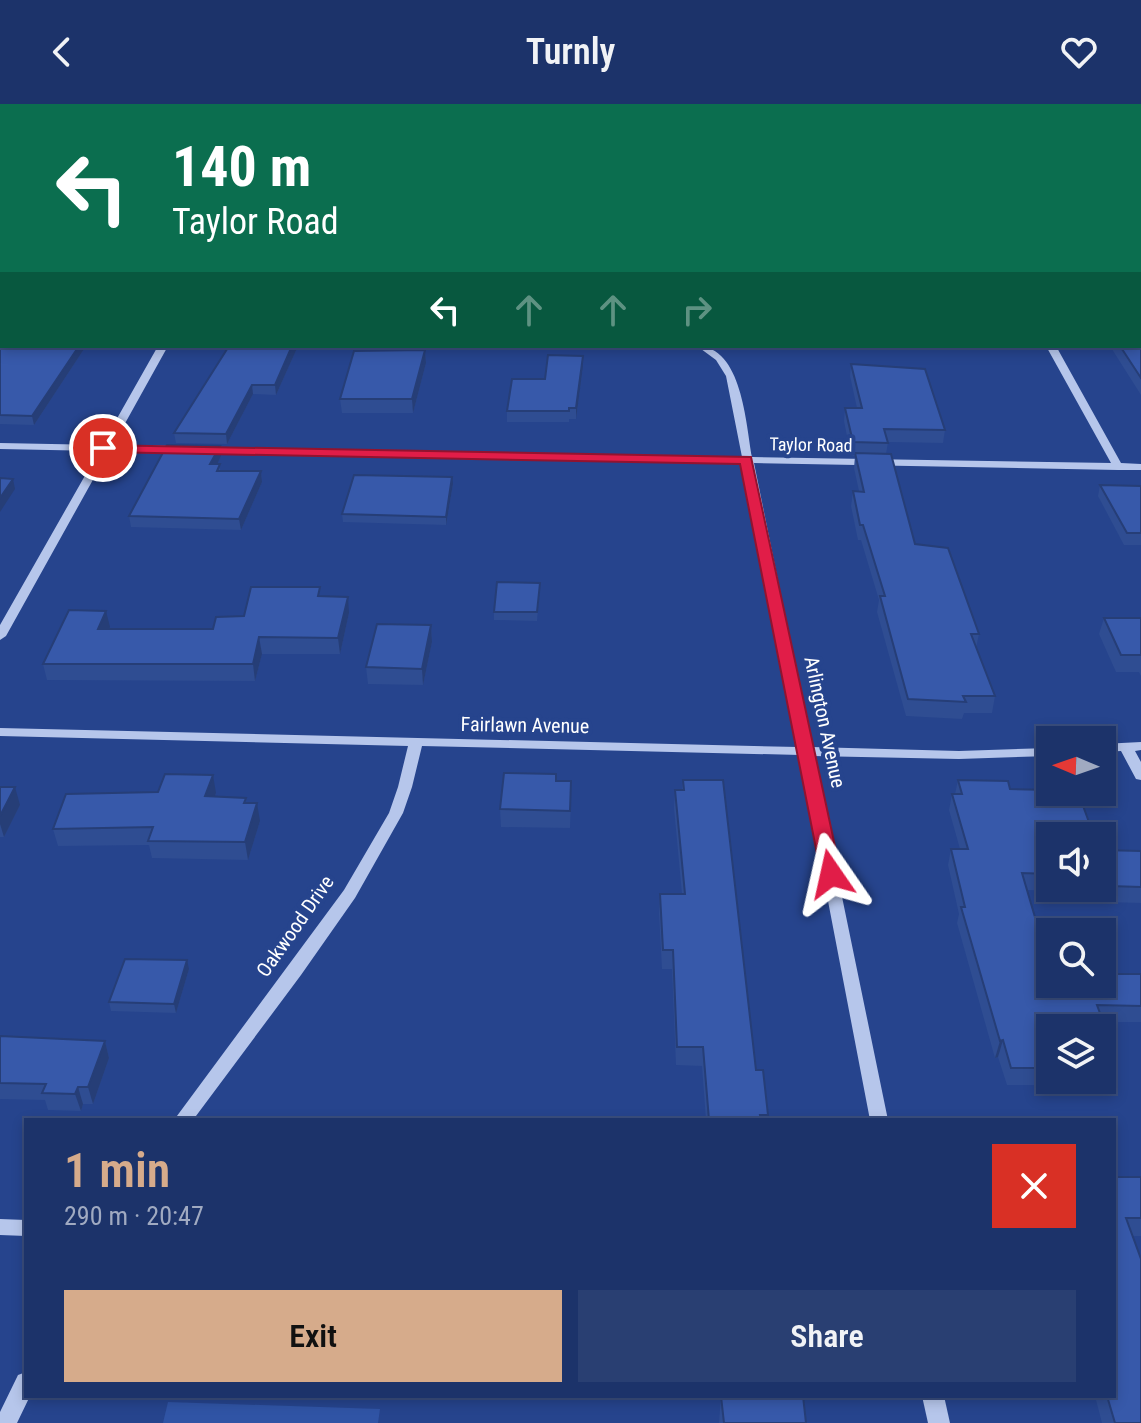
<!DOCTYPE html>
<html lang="en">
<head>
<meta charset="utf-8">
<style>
	body { margin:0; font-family:"Roboto Condensed",sans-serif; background:#293f72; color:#f1f3f6; height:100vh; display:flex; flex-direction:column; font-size:30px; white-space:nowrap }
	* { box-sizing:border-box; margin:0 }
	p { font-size:26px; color:#a0aac1 }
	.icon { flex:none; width:44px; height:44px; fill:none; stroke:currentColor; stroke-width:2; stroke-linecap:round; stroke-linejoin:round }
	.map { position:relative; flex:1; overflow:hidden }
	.panel { position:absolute; left:24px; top:1014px; width:1092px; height:280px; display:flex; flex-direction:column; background:#1c336a; border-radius:0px; box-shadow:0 4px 12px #0003,0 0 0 2px #3a4e7e }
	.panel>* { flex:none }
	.top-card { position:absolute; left:0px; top:0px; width:1142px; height:244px; box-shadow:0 4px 12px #0003,0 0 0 2px #3a4e7e; background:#0b6e4f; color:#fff; overflow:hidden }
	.needle { width:52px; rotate:272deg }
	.tools { position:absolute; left:1036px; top:622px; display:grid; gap:16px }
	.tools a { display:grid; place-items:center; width:80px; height:80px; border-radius:0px; background:#1c336a; box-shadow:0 4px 12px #0003,0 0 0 2px #3a4e7e; font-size:40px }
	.pin { position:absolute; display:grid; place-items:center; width:68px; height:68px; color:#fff; margin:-34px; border:4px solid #fff; border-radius:50%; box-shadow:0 2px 8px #0007 }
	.me { position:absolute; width:88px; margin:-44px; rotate:349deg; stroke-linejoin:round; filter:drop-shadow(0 0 6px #0008) }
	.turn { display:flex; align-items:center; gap:28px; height:168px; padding:0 40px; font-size:36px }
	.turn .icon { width:104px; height:104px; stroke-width:2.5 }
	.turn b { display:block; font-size:56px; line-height:68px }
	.lanes { display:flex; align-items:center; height:76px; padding:0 40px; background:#0003; justify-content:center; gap:40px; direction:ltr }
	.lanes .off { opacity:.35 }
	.round { display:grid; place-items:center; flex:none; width:84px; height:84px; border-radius:0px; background:#293f72 }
	.summary { display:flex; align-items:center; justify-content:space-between; height:136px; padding:0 40px }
	h1 { font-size:48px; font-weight:600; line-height:60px; color:#d6ab8b }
	.cta { display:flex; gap:16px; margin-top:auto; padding:16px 40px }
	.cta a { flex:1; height:92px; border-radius:0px; background:#d6ab8b; color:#111; font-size:32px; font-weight:600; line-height:92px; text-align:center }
	.cta a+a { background:#293f72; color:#f1f3f6 }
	header { display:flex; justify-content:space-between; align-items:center; height:104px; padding:0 40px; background:#1c336a; font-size:36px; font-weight:600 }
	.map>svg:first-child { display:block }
	.green { fill:#3054a5 }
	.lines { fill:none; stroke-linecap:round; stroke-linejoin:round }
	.minor { fill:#b6c6eb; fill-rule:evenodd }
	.wall { fill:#2f4d92 }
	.shaded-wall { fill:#263e77 }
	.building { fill:#3759aa; stroke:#263e77; stroke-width:2 }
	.route { fill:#e11d48; stroke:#92132f; stroke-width:2 }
	.labels { text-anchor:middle; stroke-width:8; stroke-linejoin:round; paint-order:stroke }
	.far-street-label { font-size:18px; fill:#fff; stroke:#26448d }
	.street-label { font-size:20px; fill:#fff; stroke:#26448d }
</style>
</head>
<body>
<header><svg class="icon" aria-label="back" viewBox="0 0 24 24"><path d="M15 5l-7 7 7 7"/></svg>Turnly<svg class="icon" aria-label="heart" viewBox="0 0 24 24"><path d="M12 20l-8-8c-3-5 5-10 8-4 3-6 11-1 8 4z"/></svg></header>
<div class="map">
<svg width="1141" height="1319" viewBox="0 0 1141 1319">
	<rect width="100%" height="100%" fill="#26448d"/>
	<!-- green -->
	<path class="green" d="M168,1298L380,1305L378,1319H163Z"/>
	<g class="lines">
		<!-- minor -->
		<g class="minor">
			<rect x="619" y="0" width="6" height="2"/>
			<path d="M912,0H918L919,2H913Z"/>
			<rect x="0" y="172" width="2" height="4"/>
			<path d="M158,242H168L113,341L181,342L186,345L181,348L109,347L6,532L0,536V521L99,347L0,345V339L102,341Z"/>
			<path d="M697,242C742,242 746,320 752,353L1111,359L1046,242H1056L1121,359L1141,360V366H1118L754,359L812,643L959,647L1050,644V652L959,655L813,652L888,1016H870L800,651L422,642L412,683L403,709L355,794L301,871L193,1016H174L344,786L389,709L398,683L408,642L0,632V624L798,643L743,359L202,349L197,346L202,343L742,353L726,272L716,256Z"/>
			<path d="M1141,638V646L1135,647L1141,658V676L1136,675L1121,647L1102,648V640Z"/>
			<path d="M0,1115L26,1116V1132L0,1131Z"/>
			<path d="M26,1268V1292H30L17,1319H0V1308L18,1271Z"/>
			<path d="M922,1292H944L950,1319H928Z"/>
		</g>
	</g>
	<!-- wall -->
	<g class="wall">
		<path d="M1141,176V291L1110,242H1140Z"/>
		<path d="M0,191L86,242L34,321L0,320Z"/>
		<path d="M229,242H298L276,291L253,290L227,340L176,339L174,329Z"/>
		<path d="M425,246L426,259L413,309H342L340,295Z"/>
		<path d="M583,252V262L576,315H569V318H507V307L545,275Z"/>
		<path d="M851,260L945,326L943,339L888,338L886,350L915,440L979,530L976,544L995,592L992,609H964L962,615L906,612L877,508L879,496L861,436H858L851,402L853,387H859L854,364L855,352H851L844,317L845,304H857L850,272Z"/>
		<path d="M220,342L221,352L217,360L221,367H261L262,378L241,426L131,423L129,412Z"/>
		<path d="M453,380L446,421L343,418L342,410Z"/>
		<path d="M1100,381L1141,382V441H1124L1098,392Z"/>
		<path d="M540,479L537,517L494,516V508Z"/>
		<path d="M322,492L349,509L340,550H262L255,577L47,576L43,560L110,523L109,525H213L244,512Z"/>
		<path d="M1104,514H1141V572L1139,568H1116L1099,530Z"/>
		<path d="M431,521L432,538L423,581L368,580L366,563Z"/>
		<path d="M683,676L768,1011L767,1016H706L702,962L676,961L672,865H662L659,808L660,790H682L674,704L675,686H682Z"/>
		<path d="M958,676L1010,685L1050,732V784H1102V746L1141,747V799L1104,798L1101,788L1026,786L1050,880L1141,870V918H1103L1108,931L1102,948V924H1050V976H1087L1085,981H1007L998,953L995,954L957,819L959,810L948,761L951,745H960L949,706L952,690H955Z"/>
		<path d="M557,677L571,694L570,724L501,723L500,705Z"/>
		<path d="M0,683L20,701L4,733H0Z"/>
		<path d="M216,689L215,692L247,699L260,717L248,756L152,754L149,741L58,742L53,725Z"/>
		<path d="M189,865L176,909L111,907L109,898Z"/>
		<path d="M0,932L105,937L109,954L93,1000H83L81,1007L48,1006L45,996L0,995Z"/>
		<path d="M1114,1073H1141V1132H1133L1141,1319H1102L1095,1292H1114Z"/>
		<path d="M721,1292L806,1319H719Z"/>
	</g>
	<!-- shaded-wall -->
	<g class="shaded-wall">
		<path d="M79,242H86L34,321L32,312Z"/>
		<path d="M292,242H298L276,291L275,281Z"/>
		<path d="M425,246L426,259L413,309L412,295Z"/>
		<path d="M583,252V262L576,315V304Z"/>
		<path d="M252,281L253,290L227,340L226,330Z"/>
		<path d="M220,342L221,352L212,371L210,360Z"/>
		<path d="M261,367L262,378L241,426L239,415Z"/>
		<path d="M452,373L453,380L446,421V413Z"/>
		<path d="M13,375L15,385L0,408V394Z"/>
		<path d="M348,493L349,509L340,550L338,534Z"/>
		<path d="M106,507L110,523L102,541L98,525Z"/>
		<path d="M431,521L432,538L423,581L422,565Z"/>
		<path d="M259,533L262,550L255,577L253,560Z"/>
		<path d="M213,671L216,689L209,709L205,692Z"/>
		<path d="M15,683L20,701L4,733L0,720V712Z"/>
		<path d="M257,699L260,717L248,756L245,738Z"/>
		<path d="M187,856L189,865L176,909L174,900Z"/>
		<path d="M1003,936L998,953L995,954L1000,937Z"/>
		<path d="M105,937L109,954L93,1000L88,983Z"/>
		<path d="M78,983L83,1000L81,1007L75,990Z"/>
	</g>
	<!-- building -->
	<g class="building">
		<path d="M0,0H262L261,2H3L0,1Z"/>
		<path d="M341,0H435L434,2H340Z"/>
		<rect x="517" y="0" width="64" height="2"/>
		<path d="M666,0H877L878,2H666Z"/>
		<path d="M964,0H1108L1109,2H965Z"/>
		<rect x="0" y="10" width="2" height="39"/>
		<path d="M1140,35L1141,36V114H1140Z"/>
		<rect x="0" y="57" width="2" height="26"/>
		<path d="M1140,176H1141V274L1120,242H1140Z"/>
		<path d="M0,191H2V242H79L32,312L0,311Z"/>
		<path d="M229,242H292L275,281H252L226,330L174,329Z"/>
		<path d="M425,246L412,295H340L354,247Z"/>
		<path d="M548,251L583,252L576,304H569V307H507L512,275H545Z"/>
		<path d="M851,260L925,265L945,326L884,325L888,339L853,338L845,304H862Z"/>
		<path d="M167,341L220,342L210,360H220L217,367H261L239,415L129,412Z"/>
		<path d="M855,349L891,350L915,440L948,444L979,530H971L995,592H963L966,598L908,595L880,492H885L863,421H860L853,387L864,388Z"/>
		<path d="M354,371L452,373L446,413L342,410Z"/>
		<path d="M0,374L13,375L0,394Z"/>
		<path d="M1100,381L1141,382V429H1127Z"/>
		<path d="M497,478L540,479L537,508H494Z"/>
		<path d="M251,483H320L318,492L348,493L338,534L259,533L253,560H43L69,506L106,507L98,525H213L216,513L244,512Z"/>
		<path d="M1104,514H1141V551H1121Z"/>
		<path d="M377,520L431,521L422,565L366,563Z"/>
		<path d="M504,669L556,670V677H571L570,707L500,705Z"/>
		<path d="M165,670L213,671L205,692L246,694L244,699H257L245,738L148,737L153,723L53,725L66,690L158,688Z"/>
		<path d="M683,676H723L756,966H763L768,1011H760L761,1016H709L703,943H677L673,846H663L660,790H685L675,686H684Z"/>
		<path d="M958,676L1008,677L1010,685L1050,686V688H1078L1094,732H1050V770L1022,769L1050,864V880H1102V870H1141V902L1097,901L1108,931H1102V924H1050V964H1011L1003,936L1000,937L961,803H965L951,745H968L952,690H962Z"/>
		<path d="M0,683H15L0,712Z"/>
		<path d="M1102,746L1141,747V783L1109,782L1106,772H1102Z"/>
		<path d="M125,855L187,856L174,900L109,898Z"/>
		<path d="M0,932L105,937L88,983H78L75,990L42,989L46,980L0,979Z"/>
		<path d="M1114,1073H1141V1114H1126L1141,1155V1319H1115L1107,1292H1114V1245H1116L1114,1237Z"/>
		<path d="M721,1292H803L806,1319H724Z"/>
	</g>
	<!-- route -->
	<path class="route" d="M98,341L751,353L841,770L831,776L821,770L740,360L103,348L96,344Z"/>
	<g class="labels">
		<!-- far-street labels -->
		<g class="far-street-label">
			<text transform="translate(811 341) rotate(1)" y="6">Taylor Road</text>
		</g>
		<!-- street labels -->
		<g class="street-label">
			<text transform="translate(825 618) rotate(78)" y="7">Arlington Avenue</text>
			<text transform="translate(525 621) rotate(1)" y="7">Fairlawn Avenue</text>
			<text transform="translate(295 822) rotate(-55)" y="7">Oakwood Drive</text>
		</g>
	</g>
</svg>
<div class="tools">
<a><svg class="needle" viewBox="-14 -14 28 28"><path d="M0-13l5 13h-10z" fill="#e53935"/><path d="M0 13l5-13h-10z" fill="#a0aac1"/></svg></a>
<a><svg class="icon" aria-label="sound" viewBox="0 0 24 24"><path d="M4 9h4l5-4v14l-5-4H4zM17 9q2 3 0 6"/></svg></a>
<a><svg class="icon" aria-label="search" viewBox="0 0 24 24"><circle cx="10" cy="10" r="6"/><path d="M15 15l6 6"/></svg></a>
<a><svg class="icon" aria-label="layers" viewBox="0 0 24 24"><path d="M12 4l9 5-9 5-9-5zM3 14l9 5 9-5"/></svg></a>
</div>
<div class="pin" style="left:103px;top:344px;background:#d93025"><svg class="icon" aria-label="arrive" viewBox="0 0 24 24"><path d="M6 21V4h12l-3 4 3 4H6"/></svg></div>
<svg class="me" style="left:831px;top:770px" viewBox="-20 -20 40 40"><path d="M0-17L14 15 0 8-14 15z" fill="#e11d48" stroke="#fff" stroke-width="4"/></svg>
<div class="top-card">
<div class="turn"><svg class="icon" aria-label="left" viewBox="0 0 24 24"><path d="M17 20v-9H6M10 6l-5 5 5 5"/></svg><div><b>140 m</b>Taylor Road</div></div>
<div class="lanes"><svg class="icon" aria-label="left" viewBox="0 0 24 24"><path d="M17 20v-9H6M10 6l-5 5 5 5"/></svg><svg class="icon off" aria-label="ahead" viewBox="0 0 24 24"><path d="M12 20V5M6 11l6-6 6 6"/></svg><svg class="icon off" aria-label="ahead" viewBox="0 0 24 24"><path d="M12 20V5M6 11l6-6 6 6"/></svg><svg class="icon off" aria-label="right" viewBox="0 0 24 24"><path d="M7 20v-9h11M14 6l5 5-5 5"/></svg></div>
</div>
<section class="panel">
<div class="summary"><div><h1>1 min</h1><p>290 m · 20:47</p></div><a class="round" style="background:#d93025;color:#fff"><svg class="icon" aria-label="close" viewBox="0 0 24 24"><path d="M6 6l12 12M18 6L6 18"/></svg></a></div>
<div class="cta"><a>Exit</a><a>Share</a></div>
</section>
</div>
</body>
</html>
